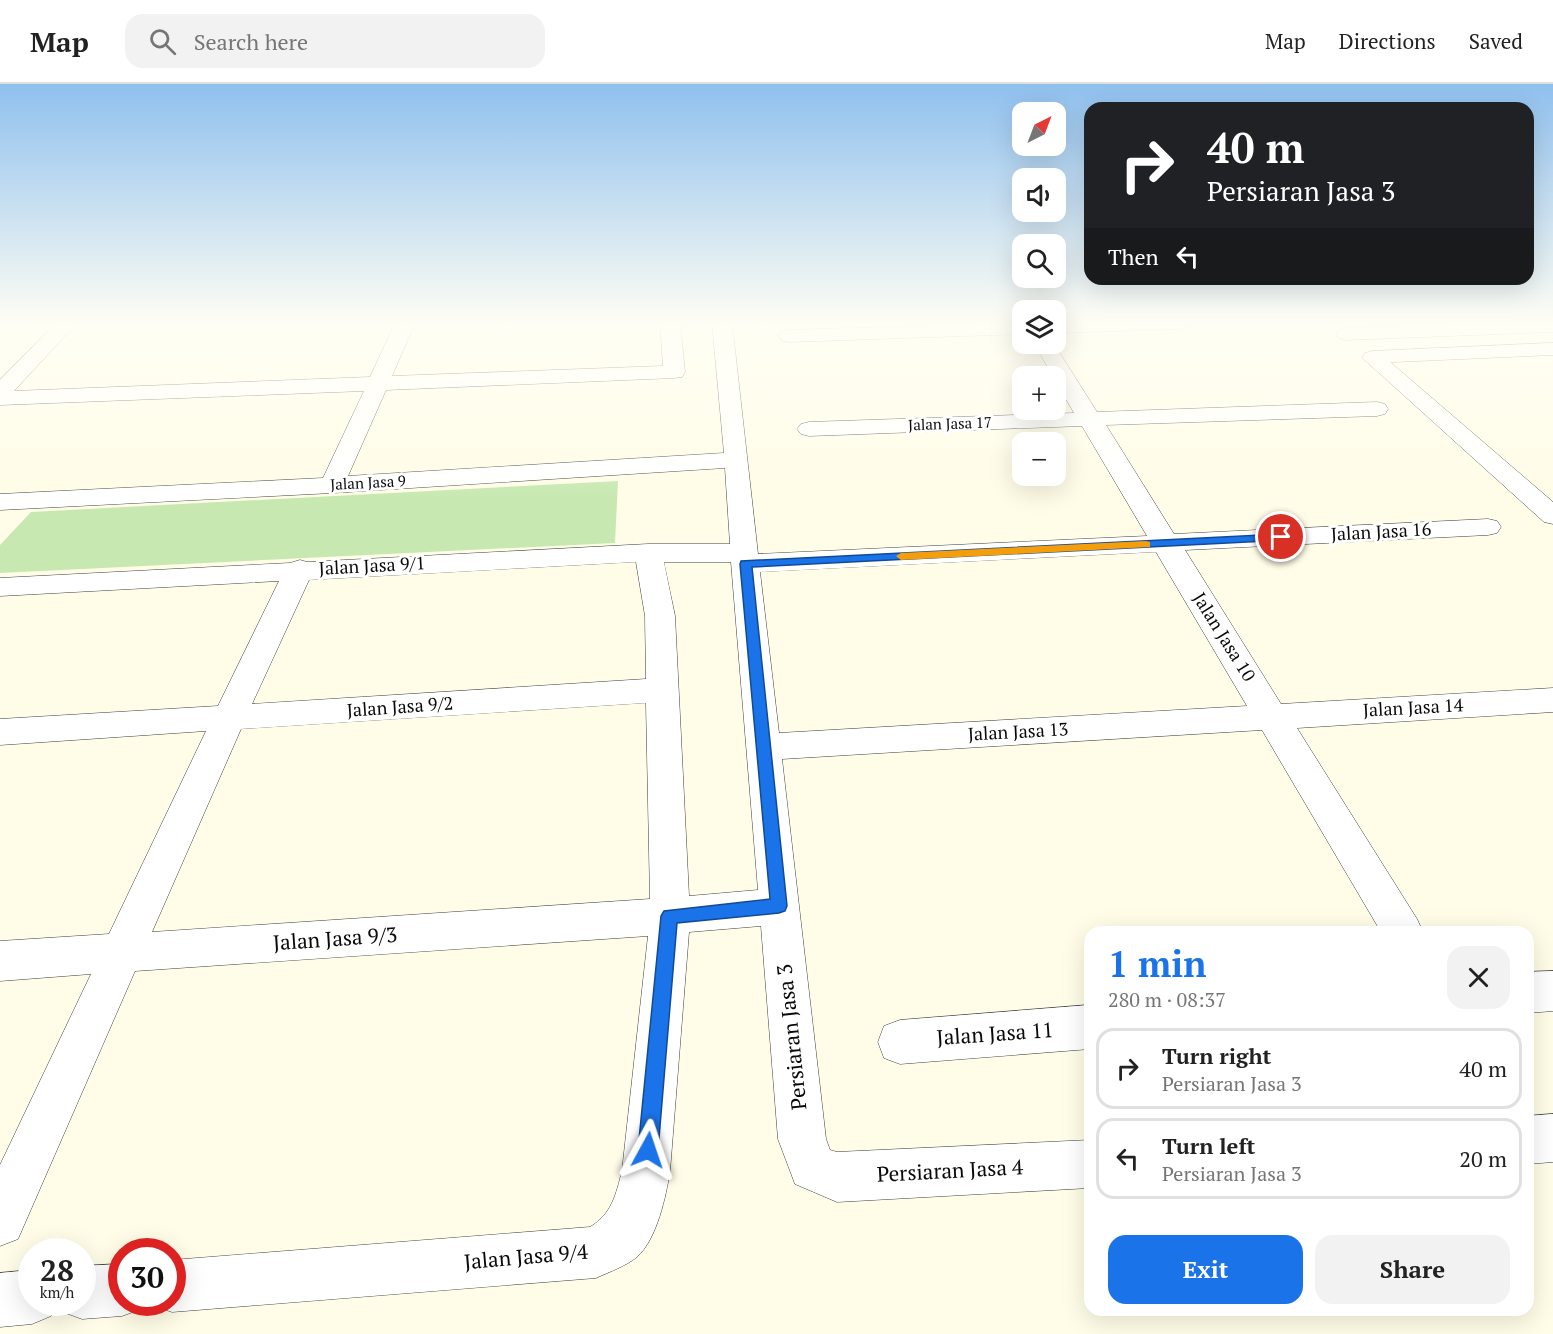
<!DOCTYPE html>
<html lang="en">
<head>
<meta charset="utf-8">
<style>
	body { margin:0; font-family:"PT Serif",serif; background:#f2f2f2; color:#222; height:100vh; display:flex; flex-direction:column; font-size:22px; white-space:nowrap }
	* { box-sizing:border-box; margin:0 }
	p { font-size:20px; color:#767676 }
	.icon { flex:none; width:33px; height:33px; fill:none; stroke:currentColor; stroke-width:2; stroke-linecap:round; stroke-linejoin:round }
	.map { position:relative; flex:1; overflow:hidden }
	.panel { position:absolute; left:1084px; top:842px; width:450px; height:390px; display:flex; flex-direction:column; background:#fff; border-radius:18px; box-shadow:0 6px 24px #0002 }
	.panel>* { flex:none }
	.banner { position:absolute; left:1084px; top:18px; width:450px; height:183px; border-radius:18px; box-shadow:0 6px 24px #0002; background:#202124; color:#fff; overflow:hidden }
	.needle { width:39px; rotate:42deg }
	.buttons { position:absolute; left:1012px; top:18px; display:grid; gap:12px }
	.buttons a { display:grid; place-items:center; width:54px; height:54px; border-radius:12px; background:#fff; box-shadow:0 6px 24px #0002; font-size:30px }
	.speed { position:absolute; left:18px; top:1154px; display:flex; gap:12px; font-size:30px; font-weight:700; text-align:center }
	.speed>* { display:grid; place-content:center; width:78px; height:78px; border-radius:50%; background:#fff; box-shadow:0 6px 24px #0002; line-height:1 }
	.speed small { font-size:15px; font-weight:400 }
	.speed .limit { border:9px solid #d22; background:#fff; color:#111 }
	.pin { position:absolute; display:grid; place-items:center; width:51px; height:51px; color:#fff; margin:-26px; border:3px solid #fff; border-radius:50%; box-shadow:0 2px 6px #0007 }
	.me { position:absolute; width:66px; margin:-33px; rotate:5deg; stroke-linejoin:round; filter:drop-shadow(0 0 4px #0008) }
	.turn { display:flex; align-items:center; gap:21px; height:126px; padding:0 24px; font-size:27px }
	.turn .icon { width:78px; height:78px; stroke-width:2.5 }
	.turn b { display:block; font-size:42px; line-height:51px }
	.then { display:flex; align-items:center; height:57px; padding:0 24px; background:#0003; gap:12px; font-size:22px }
	.round { display:grid; place-items:center; flex:none; width:63px; height:63px; border-radius:18px; background:#f2f2f2 }
	.overview { display:flex; align-items:center; justify-content:space-between; height:102px; padding:0 24px }
	h1 { font-size:36px; font-weight:800; line-height:45px; color:#1a73e8 }
	.action { display:flex; gap:12px; margin-top:auto; padding:12px 24px }
	.action a { flex:1; height:69px; border-radius:18px; background:#1a73e8; color:#fff; font-size:24px; font-weight:800; line-height:69px; text-align:center }
	.action a+a { background:#f2f2f2; color:#222 }
	ul { padding:0; list-style:none }
	li { display:flex; align-items:center; gap:18px; height:81px; margin:0 12px 9px; padding:0 12px; border:3px solid #e0e0e0; border-radius:18px }
	li div { flex:1 }
	li b { display:block; font-size:22px }
	li em { font-style:normal }
	header { display:flex; align-items:center; gap:36px; box-sizing:border-box; height:84px; padding:0 30px; background:#fff; border-bottom:2px solid #e0e0e0 }
	header strong { font-size:28px }
	nav { display:flex; gap:33px; margin-inline-start:auto; font-size:21px }
	.search { width:420px; height:54px; background:#f2f2f2; display:flex; align-items:center; gap:15px; box-sizing:border-box; padding:0 21px; border-radius:18px; color:#767676; font-size:22px }
	.map>svg:first-child { display:block }
	.green { fill:#c7e9b1 }
	.lines { fill:none; stroke-linecap:round; stroke-linejoin:round }
	.minor-casing { stroke:#3d3d3d; stroke-width:1 }
	.tertiary-casing { stroke:#3d3d3d; stroke-width:1 }
	.minor { fill:#fff; fill-rule:evenodd }
	.tertiary { fill:#fff; fill-rule:evenodd }
	.route { fill:#1a73e8; stroke:#114b97; stroke-width:1.5 }
	.slow { fill:#f59e0b }
	.labels { text-anchor:middle; stroke-width:6; stroke-linejoin:round; paint-order:stroke }
	.far-street-label { font-size:15px; fill:#0a0a0a; stroke:#fff }
	.street-label { font-size:18px; fill:#0a0a0a; stroke:#fff }
	.near-street-label { font-size:21px; fill:#0a0a0a; stroke:#fff }
</style>
</head>
<body>
<header>
<strong>Map</strong>
<div class="search"><svg class="icon" aria-label="search" viewBox="0 0 24 24"><circle cx="10" cy="10" r="6"/><path d="M15 15l6 6"/></svg>Search here</div>
<nav><a>Map</a><a>Directions</a><a>Saved</a></nav>
</header>
<div class="map">
<svg width="1553" height="1250" viewBox="0 0 1553 1250">
	<rect width="100%" height="100%" fill="#fffde7"/>
	<!-- green -->
	<path class="green" d="M618,397L615,459L0,489V461L31,428Z"/>
	<g class="lines">
		<!-- minor casing -->
		<g class="minor-casing">
			<g id="minor">
				<path d="M56,239H77L14,307L370,293L395,239H415L392,292L663,282L660,239H680L685,288L682,293L674,294L386,306L348,392L724,369L712,239H732L758,470L1147,452L1082,342L809,352L801,350L797,345L801,340L809,338L1074,329L1056,298V292H1053L1034,260H1054L1097,328L1377,318L1385,320L1388,325L1385,330L1377,332L1106,341L1174,450L1488,435L1497,437L1501,443L1497,449L1488,451L1185,466L1281,620L1553,604V628L1297,644L1417,835L1423,848H1381L1262,646L782,675L826,1055L830,1066L837,1068L1090,1056V1104L837,1118L795,1100L778,1055L761,842L689,848L670,1087C666,1112 657,1155 637,1173C626,1182 609,1188 596,1194L172,1228L153,1221L152,1218H172V1176L590,1143C612,1130 616,1110 622,1087L648,852L135,887L18,1155L0,1162V1081L91,890L0,897V857L109,850L206,647L0,661V635L218,622L279,497L0,512V494L290,479L300,476L307,478L648,460H730L725,384L332,409L0,426V410L323,394L364,307L0,321V296ZM1156,468L1247,622L779,649L760,488ZM636,478L645,532L646,595L252,620L309,496ZM664,478H731L758,806L689,812L675,532ZM646,619L650,815L152,848L241,645Z"/>
				<path d="M1023,239V250L788,258L781,256L778,252L781,248L788,246Z"/>
				<path d="M1056,239H1191L1188,243L1181,245L1056,249Z"/>
				<path d="M1375,269L1382,271L1553,418V440L1544,438L1368,279L1364,275L1368,271Z"/>
				<path d="M1553,887V927L1528,929V888Z"/>
				<path d="M1090,921V965L900,980L884,974L878,958L884,942L900,936Z"/>
				<path d="M1553,1030V1078L1528,1080V1032Z"/>
				<path d="M122,1180V1218H143L141,1225L122,1232L82,1235L63,1228L59,1218H82V1182Z"/>
				<path d="M32,1186V1218H56L51,1232L32,1240L0,1243V1189Z"/>
			</g>
		</g>
		<!-- tertiary casing -->
		<g class="tertiary-casing">
			<g id="tertiary">
				<path d="M1482,239H1553V248L1346,256L1339,254L1336,250L1339,246L1346,244Z"/>
				<path d="M1553,259V271L1372,279L1365,277L1362,273L1365,269L1372,267Z"/>
			</g>
		</g>
		<!-- minor -->
		<use href="#minor" class="minor"/>
		<!-- tertiary -->
		<use href="#tertiary" class="tertiary"/>
	</g>
	<!-- sky -->
	<linearGradient id="sky" x2="0" y2="1"><stop stop-color="#8fc0ee"/><stop offset="0.58" stop-color="#fffef4"/><stop offset="1" stop-color="#fffef4" stop-opacity="0"/></linearGradient>
	<rect width="1553" height="414" fill="url(#sky)"/>
	<!-- route -->
	<path class="route" d="M1281,450L1287,453L1285,456L752,483L787,822L785,827L779,829L677,839L658,1066L655,1074L648,1076L641,1074L638,1066L661,832L664,827L770,815L740,480L741,477Z"/>
	<!-- slow -->
	<path class="slow" d="M1146,457L1150,458V463L901,476L896,472L901,469Z"/>
	<g class="labels">
		<!-- far-street labels -->
		<g class="far-street-label">
			<text transform="translate(950 340) rotate(-2)" y="5">Jalan Jasa 17</text>
			<text transform="translate(368 399) rotate(-3)" y="5">Jalan Jasa 9</text>
		</g>
		<!-- street labels -->
		<g class="street-label">
			<text transform="translate(1381 448) rotate(-3)" y="6">Jalan Jasa 16</text>
			<text transform="translate(372 482) rotate(-3)" y="6">Jalan Jasa 9/1</text>
			<text transform="translate(1224 553) rotate(58)" y="6">Jalan Jasa 10</text>
			<text transform="translate(400 623) rotate(-4)" y="6">Jalan Jasa 9/2</text>
			<text transform="translate(1413 624) rotate(-3)" y="6">Jalan Jasa 14</text>
			<text transform="translate(1018 648) rotate(-3)" y="6">Jalan Jasa 13</text>
		</g>
		<!-- near-street labels -->
		<g class="near-street-label">
			<text transform="translate(335 855) rotate(-4)" y="7">Jalan Jasa 9/3</text>
			<text transform="translate(995 950) rotate(-4)" y="7">Jalan Jasa 11</text>
			<text transform="translate(792 953) rotate(-96)" y="7">Persiaran Jasa 3</text>
			<text transform="translate(950 1087) rotate(-3)" y="7">Persiaran Jasa 4</text>
			<text transform="translate(526 1173) rotate(-5)" y="7">Jalan Jasa 9/4</text>
		</g>
	</g>
</svg>
<div class="buttons">
<a><svg class="needle" viewBox="-14 -14 28 28"><path d="M0-13l5 13h-10z" fill="#e53935"/><path d="M0 13l5-13h-10z" fill="#767676"/></svg></a>
<a><svg class="icon" aria-label="sound" viewBox="0 0 24 24"><path d="M4 9h4l5-4v14l-5-4H4zM17 9q2 3 0 6"/></svg></a>
<a><svg class="icon" aria-label="search" viewBox="0 0 24 24"><circle cx="10" cy="10" r="6"/><path d="M15 15l6 6"/></svg></a>
<a><svg class="icon" aria-label="layers" viewBox="0 0 24 24"><path d="M12 4l9 5-9 5-9-5zM3 14l9 5 9-5"/></svg></a>
<a>+</a>
<a>−</a>
</div>
<div class="speed"><div>28<small>km/h</small></div><div class="limit">30</div></div>
<div class="pin" style="left:1281px;top:453px;background:#d93025"><svg class="icon" aria-label="arrive" viewBox="0 0 24 24"><path d="M6 21V4h12l-3 4 3 4H6"/></svg></div>
<svg class="me" style="left:648px;top:1066px" viewBox="-20 -20 40 40"><path d="M0-17L14 15 0 8-14 15z" fill="#1a73e8" stroke="#fff" stroke-width="4"/></svg>
<div class="banner">
<div class="turn"><svg class="icon" aria-label="right" viewBox="0 0 24 24"><path d="M7 20v-9h11M14 6l5 5-5 5"/></svg><div><b>40 m</b>Persiaran Jasa 3</div></div>
<div class="then">Then<svg class="icon" aria-label="left" viewBox="0 0 24 24"><path d="M17 20v-9H6M10 6l-5 5 5 5"/></svg></div>
</div>
<section class="panel">
<div class="overview"><div><h1>1 min</h1><p>280 m · 08:37</p></div><a class="round"><svg class="icon" aria-label="close" viewBox="0 0 24 24"><path d="M6 6l12 12M18 6L6 18"/></svg></a></div>
<ul>
<li><svg class="icon" aria-label="right" viewBox="0 0 24 24"><path d="M7 20v-9h11M14 6l5 5-5 5"/></svg><div><b>Turn right</b><p>Persiaran Jasa 3</p></div><em>40 m</em></li>
<li><svg class="icon" aria-label="left" viewBox="0 0 24 24"><path d="M17 20v-9H6M10 6l-5 5 5 5"/></svg><div><b>Turn left</b><p>Persiaran Jasa 3</p></div><em>20 m</em></li>
</ul>
<div class="action"><a>Exit</a><a>Share</a></div>
</section>
</div>
</body>
</html>
